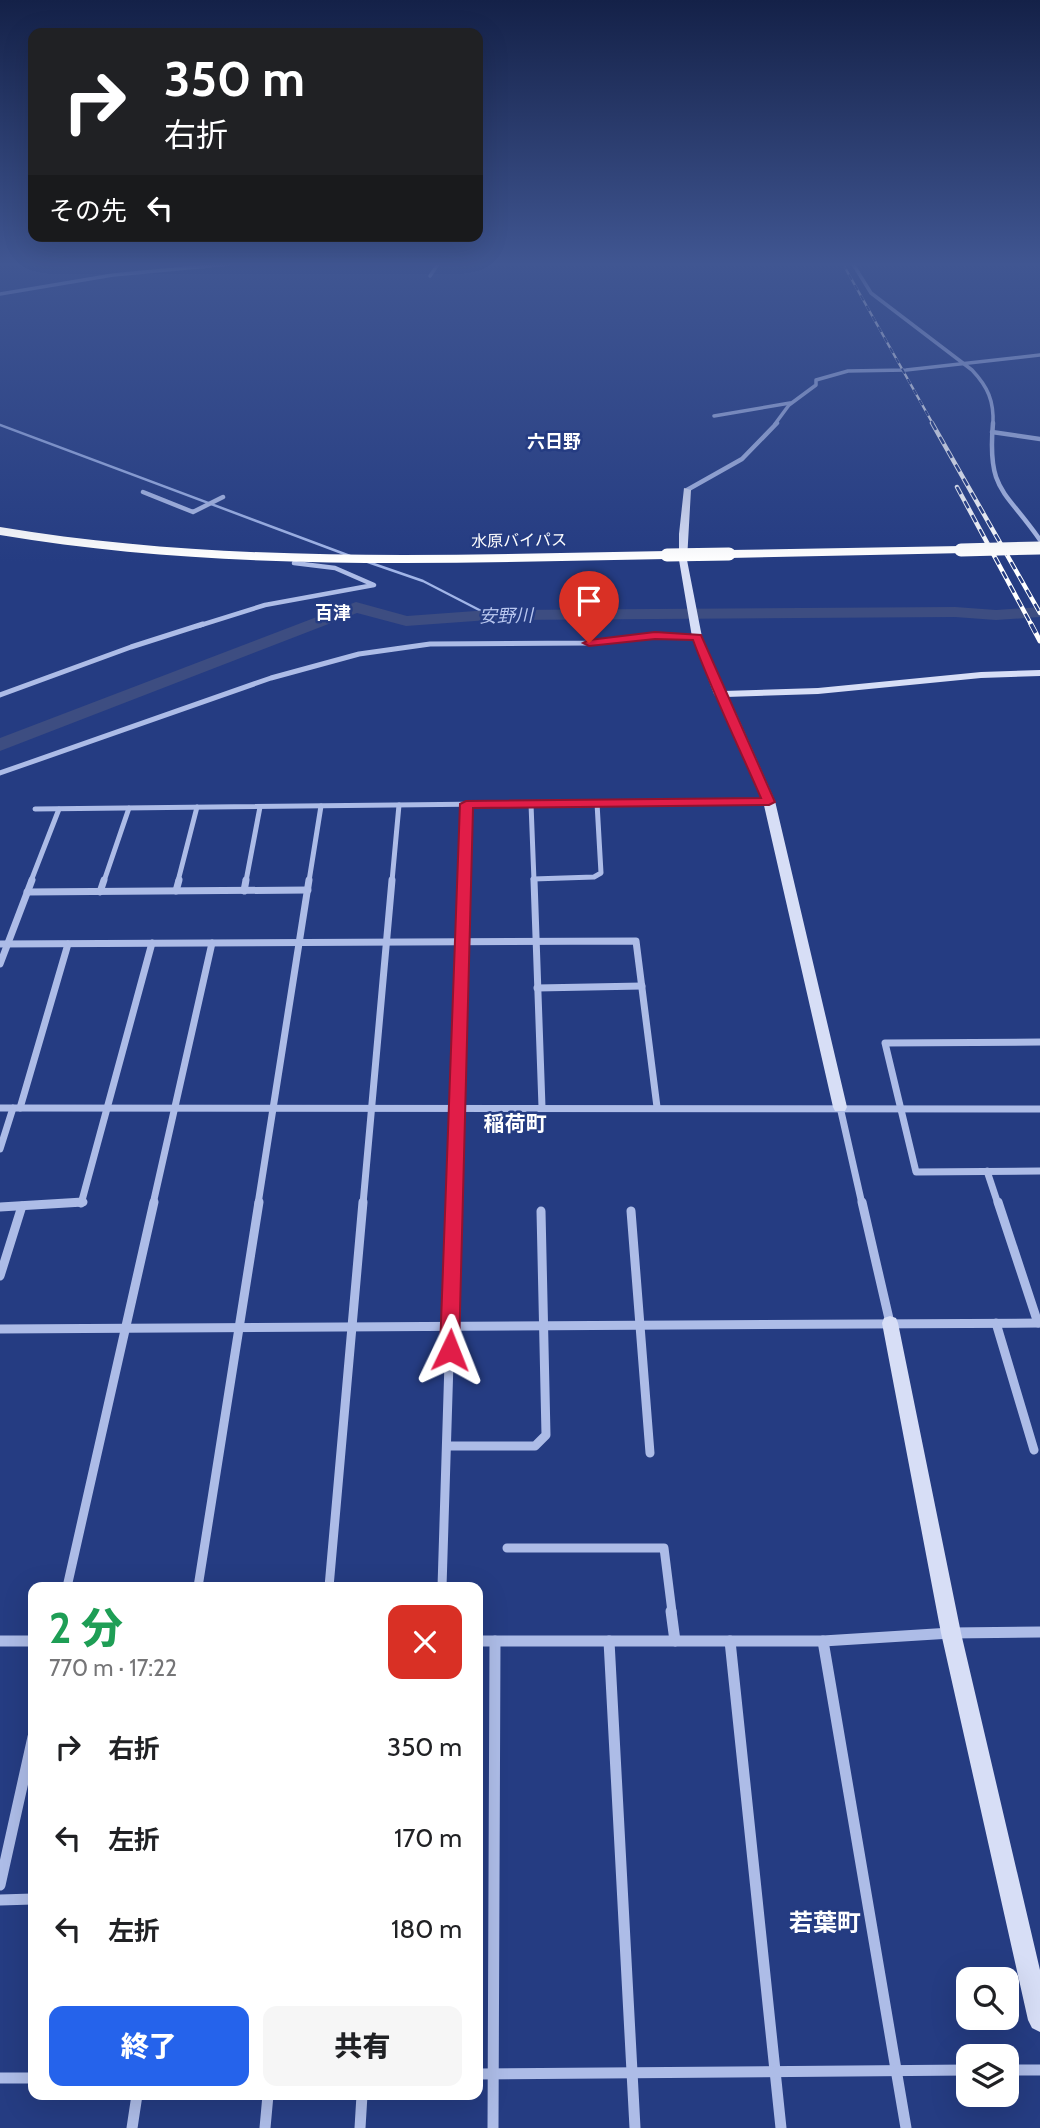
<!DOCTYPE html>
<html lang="ja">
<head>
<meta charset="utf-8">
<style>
	body { margin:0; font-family:Cabin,"Noto Sans JP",sans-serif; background:#f6f6f6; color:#202124; height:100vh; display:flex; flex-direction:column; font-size:26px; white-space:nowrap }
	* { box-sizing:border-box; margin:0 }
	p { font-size:23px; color:#757577 }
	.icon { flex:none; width:38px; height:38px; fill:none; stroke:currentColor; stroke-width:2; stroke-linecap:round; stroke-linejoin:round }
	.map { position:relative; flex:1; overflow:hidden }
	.panel { position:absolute; left:28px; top:1582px; width:455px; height:518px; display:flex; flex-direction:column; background:#fff; border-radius:14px; box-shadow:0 7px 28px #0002 }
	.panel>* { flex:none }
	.hud { position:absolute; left:28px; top:28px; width:455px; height:214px; border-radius:14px; box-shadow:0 7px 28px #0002; background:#202124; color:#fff; overflow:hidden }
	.tools { position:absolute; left:956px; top:1967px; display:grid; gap:14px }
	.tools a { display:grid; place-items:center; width:63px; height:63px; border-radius:14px; background:#fff; box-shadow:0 7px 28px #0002; font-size:35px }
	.pin { position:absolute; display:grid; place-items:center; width:60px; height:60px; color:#fff; margin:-72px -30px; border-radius:50% 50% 50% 0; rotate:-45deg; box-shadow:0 0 7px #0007 }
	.pin .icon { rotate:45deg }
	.me { position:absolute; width:77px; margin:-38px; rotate:2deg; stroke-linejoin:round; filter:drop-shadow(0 0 5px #0008) }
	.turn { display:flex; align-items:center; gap:24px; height:147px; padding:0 21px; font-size:32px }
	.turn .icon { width:91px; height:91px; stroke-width:2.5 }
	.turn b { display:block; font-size:49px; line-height:60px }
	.then { display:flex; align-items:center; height:66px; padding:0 21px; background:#0003; gap:14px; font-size:26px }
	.round { display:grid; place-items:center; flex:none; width:74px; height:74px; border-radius:14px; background:#f6f6f6 }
	.head { display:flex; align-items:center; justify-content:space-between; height:119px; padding:0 21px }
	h1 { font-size:42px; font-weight:800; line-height:52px; color:#1e9e55 }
	.primary-button { display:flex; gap:14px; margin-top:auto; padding:14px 21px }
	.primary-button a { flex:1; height:80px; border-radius:14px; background:#2563eb; color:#fff; font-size:28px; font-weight:800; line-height:80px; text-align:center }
	.primary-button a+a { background:#f6f6f6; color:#202124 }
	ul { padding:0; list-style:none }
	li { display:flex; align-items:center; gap:21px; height:91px; padding:0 21px }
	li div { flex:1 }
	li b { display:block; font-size:26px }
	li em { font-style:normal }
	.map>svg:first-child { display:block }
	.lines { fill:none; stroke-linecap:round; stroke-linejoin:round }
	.stream { stroke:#a1b5e8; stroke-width:2.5 }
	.river { fill:#3d4d81; fill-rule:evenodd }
	.street-far5 { stroke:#adbce7; stroke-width:3.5 }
	.street-far4 { stroke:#adbce7; stroke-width:4.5 }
	.street-far3 { stroke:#adbce7; stroke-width:5 }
	.street-far2 { stroke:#adbce7; stroke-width:7 }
	.street-far1 { stroke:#adbce7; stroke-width:9 }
	.street { stroke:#adbce7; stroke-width:11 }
	.secondary { fill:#d7def6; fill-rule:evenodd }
	.highway { fill:#fff; fill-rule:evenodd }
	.rail-far2-casing { stroke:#fff; stroke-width:2.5 }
	.rail-far1-casing { stroke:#fff; stroke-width:4.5 }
	.rail-casing { stroke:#fff; stroke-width:5 }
	.rail-far2 { stroke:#253c82; stroke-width:2; stroke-dasharray:6; stroke-linecap:butt }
	.rail-far1 { stroke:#253c82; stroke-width:2.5; stroke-dasharray:8; stroke-linecap:butt }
	.rail { stroke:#253c82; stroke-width:3.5; stroke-dasharray:10; stroke-linecap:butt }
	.highway-bridge { stroke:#fff; stroke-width:13 }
	.route { fill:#e11d48; stroke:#92132f; stroke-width:2 }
	.labels { text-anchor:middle; stroke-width:5; stroke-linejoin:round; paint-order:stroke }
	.far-street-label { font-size:16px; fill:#fff; stroke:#253c82 }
	.far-neighbourhood-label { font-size:18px; font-weight:bold; fill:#fff; stroke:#253c82 }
	.far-water-label { font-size:18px; font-style:italic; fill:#b9c7ef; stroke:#253c82 }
	.neighbourhood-label { font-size:21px; font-weight:bold; fill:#fff; stroke:#253c82 }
	.near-neighbourhood-label { font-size:24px; font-weight:bold; fill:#fff; stroke:#253c82 }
</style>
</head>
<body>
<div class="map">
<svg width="1040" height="2128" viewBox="0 0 1040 2128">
	<rect width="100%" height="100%" fill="#253c82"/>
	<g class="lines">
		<!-- stream -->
		<g class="stream">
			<path d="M0,425L350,556"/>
			<path d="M365,561L423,581L489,615"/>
		</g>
		<!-- river -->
		<path class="river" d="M356,602L407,616L489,610L955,607L996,610L1040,607V617L996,620L955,617L489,620L406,626L357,613L0,751V738Z"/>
		<!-- street-far5 -->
		<g class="street-far5">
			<path d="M853,264L871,293L972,370C988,387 994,401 993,424"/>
			<path d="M430,276L438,264"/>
			<path d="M0,294L113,275L231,264"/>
			<path d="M714,416L790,403"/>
			<path d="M775,424L789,405L816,385V380L848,371L906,370L1040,355"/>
		</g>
		<!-- street-far4 -->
		<g class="street-far4">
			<path d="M993,423C987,492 1005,489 1040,540"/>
			<path d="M992,432L1040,439"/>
			<path d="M687,490L742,459L777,423"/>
			<path d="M143,492L193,512L223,497"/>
			<path d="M198,626L265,605L374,585L335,568L294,563"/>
		</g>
		<!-- street-far3 -->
		<g class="street-far3">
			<path d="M0,695L131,647L203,624"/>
			<path d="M0,773L271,678L359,654L430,644L588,643L655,636L697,637"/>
			<path d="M531,804L534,881"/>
			<path d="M35,809L769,801"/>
			<path d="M533,879L594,877L601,873L597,803"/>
			<path d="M31,881L59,809"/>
			<path d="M104,881L129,808"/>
			<path d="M178,881L197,807"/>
			<path d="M246,881L260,807"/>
			<path d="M309,881L321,806"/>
			<path d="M392,881L399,805"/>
			<path d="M464,881L466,805"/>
		</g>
		<!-- street-far2 -->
		<g class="street-far2">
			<path d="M534,880L542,1107"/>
			<path d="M176,891L179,880"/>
			<path d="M244,891L246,880"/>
			<path d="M27,892L308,890"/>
			<path d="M100,892L104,880"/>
			<path d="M0,944L636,941L657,1107"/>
			<path d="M0,964L32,880"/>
			<path d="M537,988L642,986"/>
			<path d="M1040,1042L885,1043L916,1172L1040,1171"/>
			<path d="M840,1107L862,1204"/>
			<path d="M0,1108L1040,1109"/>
			<path d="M20,1108L68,944"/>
			<path d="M0,1149L13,1108"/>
			<path d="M987,1171L998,1204"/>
			<path d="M81,1204L152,943"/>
			<path d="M153,1204L212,943"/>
			<path d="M258,1204L309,880"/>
			<path d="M363,1204L392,880"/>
			<path d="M454,1204L464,880"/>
		</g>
		<!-- street-far1 -->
		<g class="street-far1">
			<path d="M862,1202L890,1323"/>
			<path d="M998,1202L1038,1323"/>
			<path d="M0,1207L83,1202"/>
			<path d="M631,1211L650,1453"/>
			<path d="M0,1276L22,1206"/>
			<path d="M996,1323L1034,1450"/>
			<path d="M0,1329L1040,1323"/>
			<path d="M447,1446H535L546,1435L541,1211"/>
			<path d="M507,1548H664L672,1612"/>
			<path d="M67,1587L154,1202"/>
			<path d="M198,1587L259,1202"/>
			<path d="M329,1587L363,1202"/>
			<path d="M442,1587L454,1202"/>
		</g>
		<!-- street -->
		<g class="street">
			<path d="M671,1611L675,1641"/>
			<path d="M0,1641H33"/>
			<path d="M478,1641H823L951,1633L1040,1632"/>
			<path d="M609,1641L635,2128"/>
			<path d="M730,1641L781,2128"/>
			<path d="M823,1641L906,2128"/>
			<path d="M0,1885L33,1737"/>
			<path d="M0,1900L33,1899"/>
			<path d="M1006,2070H1040"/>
			<path d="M478,2074L968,2070"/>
			<path d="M0,2078H33"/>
			<path d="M132,2128L137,2095"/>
			<path d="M265,2128L268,2095"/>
			<path d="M360,2128L362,2095"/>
			<path d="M493,2128L495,1641"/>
		</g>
		<!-- secondary -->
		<g class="secondary">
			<path d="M684,488L691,490L687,560L702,637L723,691L818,688L981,672L1040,670V676L981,678L818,694L726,697L736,713L775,801L847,1107L845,1111H835L833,1107L763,801L726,713L714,694L692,637L679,560V534Z"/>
			<path d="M890,1316L896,1318L898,1323L961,1633L1040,1970V2032L1032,2028L1028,2020L941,1633L882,1323L884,1318Z"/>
		</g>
		<!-- highway -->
		<g class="highway">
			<path d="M0,527C220,564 445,555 667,551L674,555L667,559C445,563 219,572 0,535Z"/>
			<path d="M961,546L968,550L966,553L729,558L722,554L729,550Z"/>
		</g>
		<!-- rail-far2 casing -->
		<g class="rail-far2-casing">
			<path id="rail-far2" d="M843,264L933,424"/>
		</g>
		<!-- rail-far1 casing -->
		<g class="rail-far1-casing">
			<g id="rail-far1">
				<path d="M932,423L1040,613"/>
				<path d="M957,487L1032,626"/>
			</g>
		</g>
		<!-- rail casing -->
		<g class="rail-casing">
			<path id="rail" d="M1031,624L1040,641"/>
		</g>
		<!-- rail-far2 -->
		<use href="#rail-far2" class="rail-far2"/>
		<!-- rail-far1 -->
		<use href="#rail-far1" class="rail-far1"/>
		<!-- rail -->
		<use href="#rail" class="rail"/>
		<!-- highway-bridge -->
		<g class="highway-bridge">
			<path d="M961,550L1040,548"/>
			<path d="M667,555L729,554"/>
		</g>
	</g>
	<!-- sky -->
	<linearGradient id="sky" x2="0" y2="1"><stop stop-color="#142148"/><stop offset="0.47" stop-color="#405692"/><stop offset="1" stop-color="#405692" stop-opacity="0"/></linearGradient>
	<rect width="1040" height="562" fill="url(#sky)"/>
	<!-- route -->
	<path class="route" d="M655,632L701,635L775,802L769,805L473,808L459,1350L456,1356L450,1359L443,1356L440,1350L460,804L466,801L761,798C738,745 713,694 693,640L655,639L589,646L583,643L589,640Z"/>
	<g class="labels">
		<!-- far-street labels -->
		<g class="far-street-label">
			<text transform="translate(519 540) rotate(-1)" y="6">水原バイパス</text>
		</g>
		<!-- far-neighbourhood labels -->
		<g class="far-neighbourhood-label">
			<text x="554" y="448">六日野</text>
			<text x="333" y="619">百津</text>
		</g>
		<!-- far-water labels -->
		<g class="far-water-label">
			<text transform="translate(506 616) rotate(-1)" y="6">安野川</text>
		</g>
		<!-- neighbourhood labels -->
		<g class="neighbourhood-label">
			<text x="515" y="1131">稲荷町</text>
		</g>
		<!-- near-neighbourhood labels -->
		<g class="near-neighbourhood-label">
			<text x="825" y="1931">若葉町</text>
		</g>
	</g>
</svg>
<div class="tools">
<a><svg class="icon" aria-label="search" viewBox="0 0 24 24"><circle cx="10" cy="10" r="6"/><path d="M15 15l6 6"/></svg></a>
<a><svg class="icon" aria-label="layers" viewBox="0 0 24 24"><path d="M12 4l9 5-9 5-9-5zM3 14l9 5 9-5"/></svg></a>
</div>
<div class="pin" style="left:589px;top:643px;background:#d93025"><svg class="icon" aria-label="arrive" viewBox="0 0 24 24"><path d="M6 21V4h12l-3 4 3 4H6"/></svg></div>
<svg class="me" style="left:450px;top:1350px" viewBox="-20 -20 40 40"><path d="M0-17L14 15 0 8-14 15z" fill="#e11d48" stroke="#fff" stroke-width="4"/></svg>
<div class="hud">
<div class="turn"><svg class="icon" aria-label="right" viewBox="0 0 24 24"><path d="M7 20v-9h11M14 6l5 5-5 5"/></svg><div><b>350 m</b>右折</div></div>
<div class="then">その先<svg class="icon" aria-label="left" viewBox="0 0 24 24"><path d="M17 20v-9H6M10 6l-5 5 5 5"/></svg></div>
</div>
<section class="panel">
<div class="head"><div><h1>2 分</h1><p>770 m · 17:22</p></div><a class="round" style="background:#d93025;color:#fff"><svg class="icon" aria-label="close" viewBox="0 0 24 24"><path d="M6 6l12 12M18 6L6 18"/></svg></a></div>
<ul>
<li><svg class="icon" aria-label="right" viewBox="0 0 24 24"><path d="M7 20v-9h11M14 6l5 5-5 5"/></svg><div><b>右折</b></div><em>350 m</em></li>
<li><svg class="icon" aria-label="left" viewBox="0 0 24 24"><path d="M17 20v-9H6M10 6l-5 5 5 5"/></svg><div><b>左折</b></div><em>170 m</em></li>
<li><svg class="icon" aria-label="left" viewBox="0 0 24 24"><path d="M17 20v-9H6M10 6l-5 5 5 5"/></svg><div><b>左折</b></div><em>180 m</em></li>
</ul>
<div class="primary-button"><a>終了</a><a>共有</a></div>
</section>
</div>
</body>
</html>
